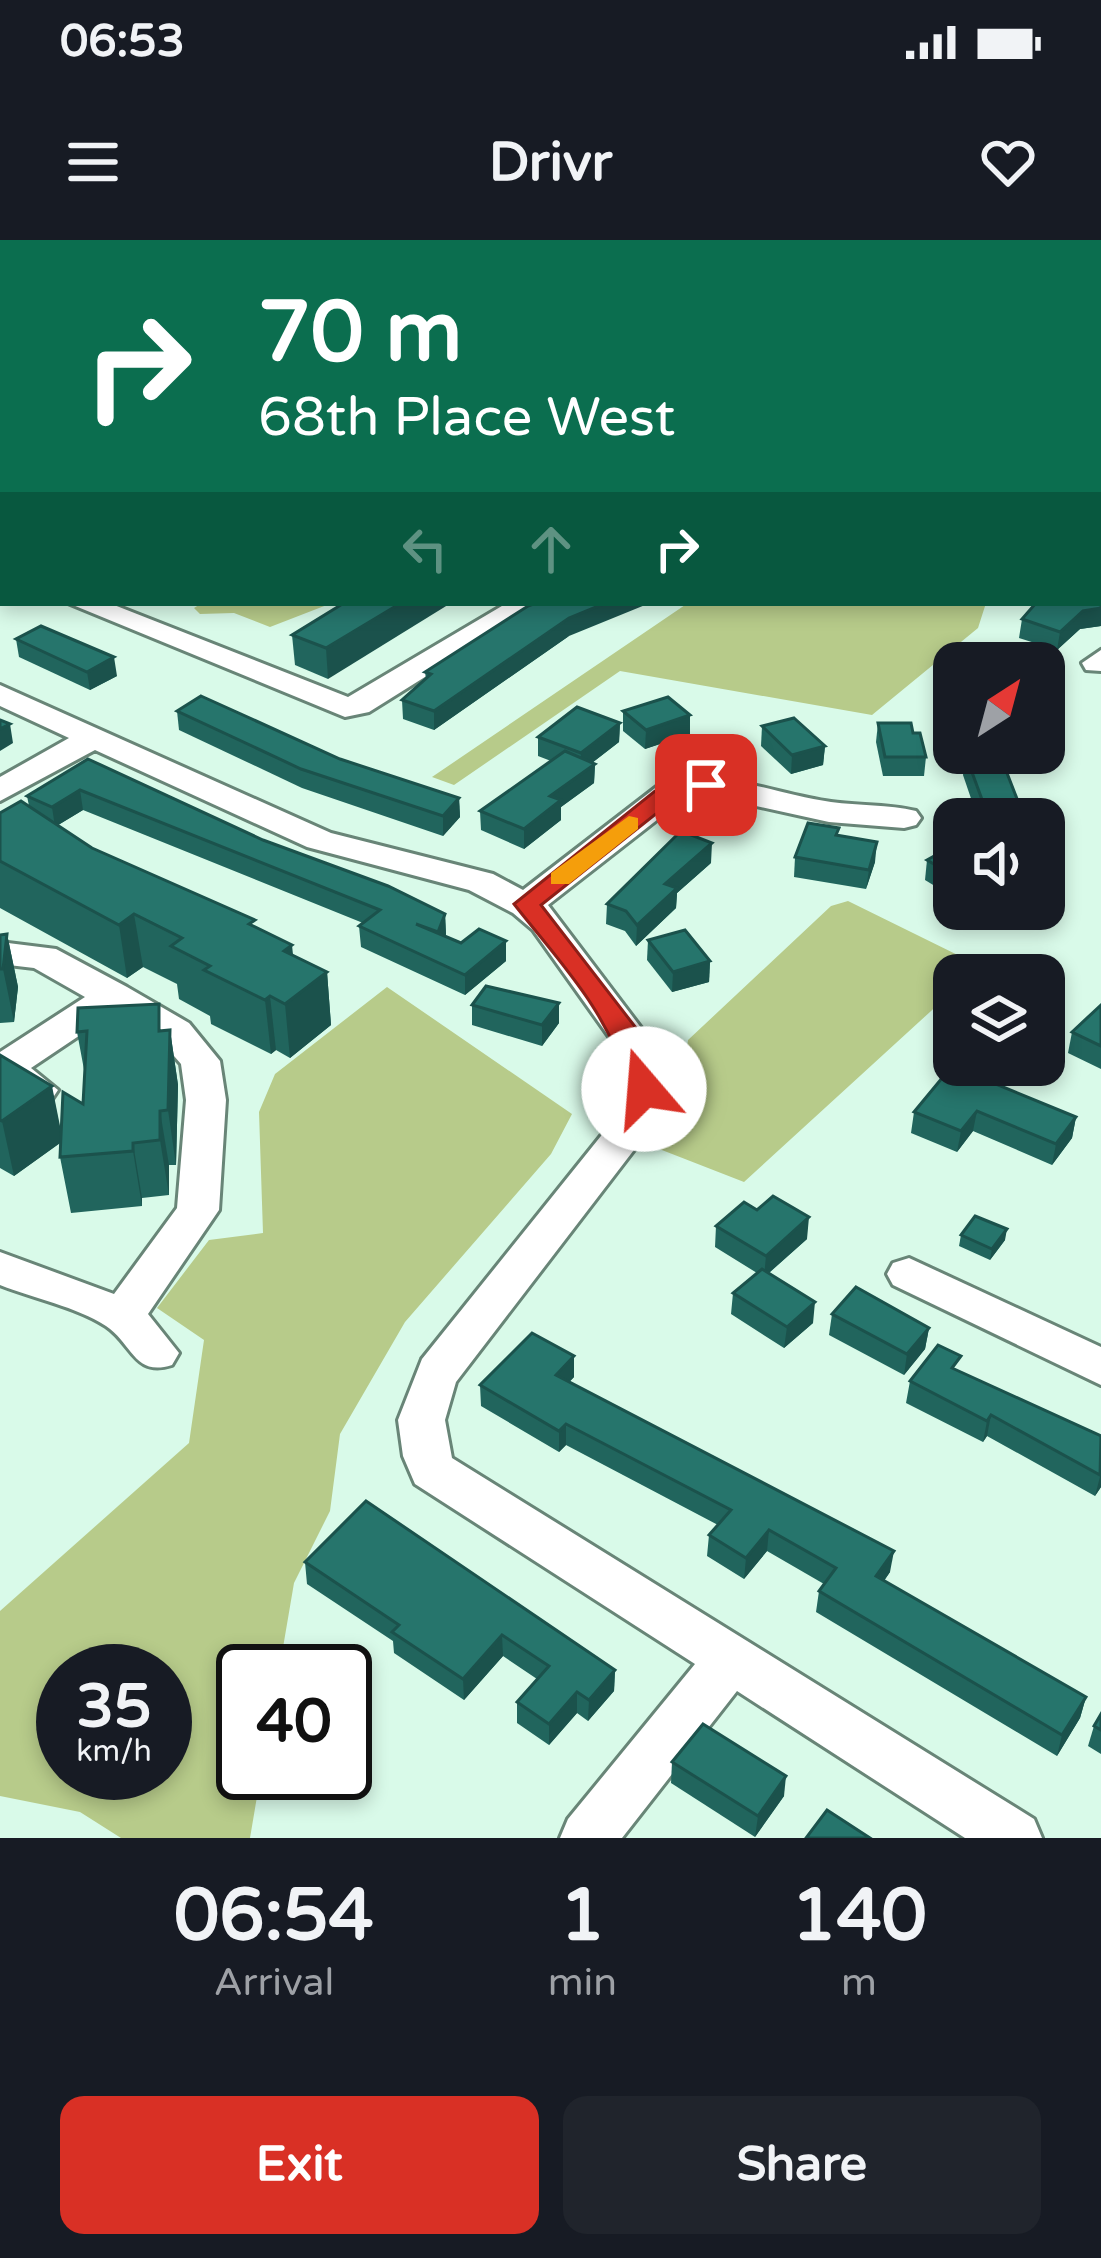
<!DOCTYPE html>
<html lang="en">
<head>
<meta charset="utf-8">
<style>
	body { margin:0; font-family:"Varela Round",sans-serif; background:#20242c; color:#f1f3f6; height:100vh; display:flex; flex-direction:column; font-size:45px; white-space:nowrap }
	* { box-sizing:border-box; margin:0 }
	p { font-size:39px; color:#9ea1a6 }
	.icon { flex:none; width:66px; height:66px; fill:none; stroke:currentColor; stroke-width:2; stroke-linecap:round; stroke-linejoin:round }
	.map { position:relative; height:1598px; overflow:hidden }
	.drawer { display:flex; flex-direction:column; background:#171b24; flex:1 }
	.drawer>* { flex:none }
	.top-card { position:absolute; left:0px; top:0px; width:1101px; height:366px; box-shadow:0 6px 18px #0003; background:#0b6e4f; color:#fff; overflow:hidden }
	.needle { width:78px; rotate:36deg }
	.controls { position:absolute; left:933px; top:402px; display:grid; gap:24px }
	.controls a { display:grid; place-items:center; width:132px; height:132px; border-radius:24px; background:#171b24; box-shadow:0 6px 18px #0003; font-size:60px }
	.speed { position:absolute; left:36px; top:1404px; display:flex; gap:24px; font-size:60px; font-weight:700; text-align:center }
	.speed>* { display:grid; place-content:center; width:156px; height:156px; border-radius:50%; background:#171b24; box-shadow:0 6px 18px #0003; line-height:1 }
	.speed small { font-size:30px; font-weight:400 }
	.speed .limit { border:6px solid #111; border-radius:18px; background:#fff; color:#111 }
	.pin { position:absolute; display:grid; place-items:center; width:102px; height:102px; color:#fff; margin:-51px; border-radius:24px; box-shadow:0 6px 18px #0006 }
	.me { position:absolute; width:132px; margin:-66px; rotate:342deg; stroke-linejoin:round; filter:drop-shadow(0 0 9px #0008) }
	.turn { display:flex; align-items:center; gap:42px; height:252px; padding:0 60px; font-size:54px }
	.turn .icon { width:156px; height:156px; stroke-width:2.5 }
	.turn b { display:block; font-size:84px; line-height:102px }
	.lanes { display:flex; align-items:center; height:114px; padding:0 60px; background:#0003; justify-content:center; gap:60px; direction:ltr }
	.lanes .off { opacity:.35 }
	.eta { display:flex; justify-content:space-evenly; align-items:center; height:204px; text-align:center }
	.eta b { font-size:72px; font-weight:700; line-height:84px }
	.action { display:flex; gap:24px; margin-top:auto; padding:24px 60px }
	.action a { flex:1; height:138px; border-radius:24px; background:#d93025; color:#fff; font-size:48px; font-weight:700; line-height:138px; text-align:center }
	.action a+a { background:#20242c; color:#f1f3f6 }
	.status { display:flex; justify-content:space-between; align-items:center; height:84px; padding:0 60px; background:#171b24; direction:ltr }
	.status svg { height:33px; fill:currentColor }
	header { display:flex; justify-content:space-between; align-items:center; height:156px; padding:0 60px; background:#171b24; font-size:54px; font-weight:700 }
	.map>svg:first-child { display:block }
	.green { fill:#b7cb8a; fill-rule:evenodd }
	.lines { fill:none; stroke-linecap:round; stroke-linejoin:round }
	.stream { stroke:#76dce7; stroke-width:6 }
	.minor-casing { stroke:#688577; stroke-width:6 }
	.minor { fill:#fff; fill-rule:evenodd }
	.wall { fill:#21655d }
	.shaded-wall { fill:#1b524c }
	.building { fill:#26756c; stroke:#1b524c; stroke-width:3 }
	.route { fill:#d93025; stroke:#8d1f18; stroke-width:3 }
	.slow { fill:#f59e0b }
</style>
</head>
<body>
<div class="status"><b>06:53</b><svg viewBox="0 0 49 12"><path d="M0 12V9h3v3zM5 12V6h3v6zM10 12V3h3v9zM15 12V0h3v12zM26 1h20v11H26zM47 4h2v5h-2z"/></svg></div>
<header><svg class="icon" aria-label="menu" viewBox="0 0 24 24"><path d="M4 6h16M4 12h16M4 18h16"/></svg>Drivr<svg class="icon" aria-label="heart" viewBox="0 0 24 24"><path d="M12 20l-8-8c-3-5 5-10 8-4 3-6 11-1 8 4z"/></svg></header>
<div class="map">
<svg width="1101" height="1598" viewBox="0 0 1101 1598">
	<rect width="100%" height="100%" fill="#d9fae9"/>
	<!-- green -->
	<g class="green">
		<path d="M202,363H332L270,387L234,373L200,374L194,368Z"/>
		<path d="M688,363H986L978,388L872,475L620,431L454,545L432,537Z"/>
		<path d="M848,661L980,726L971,735H954V750L744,942L649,905L684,834L688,800L831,666Z"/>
		<path d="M387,747L572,874L551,914L405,1082L340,1194L330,1271L294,1343L279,1431H243V1533H261L250,1598H121L80,1572L0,1556V1371L189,1203L204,1100L157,1068L209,1000L263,993L259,872L275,834ZM63,1431H165V1533H63Z"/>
	</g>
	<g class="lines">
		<!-- stream -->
		<path class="stream" d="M455,3L465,0"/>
		<!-- minor casing -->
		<g class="minor-casing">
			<g id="minor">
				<path d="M67,0H97L99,3H69Z"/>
				<path d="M344,0H365L367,2L342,3Z"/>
				<path d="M3,343V361L0,362V344Z"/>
				<path d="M68,363H109L348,457L507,363H543L369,472L345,477Z"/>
				<path d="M1101,410V431L1086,430L1082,423Z"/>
				<path d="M0,445L331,593L493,634L523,650L663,542C721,528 774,554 831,562C859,566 888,564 916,571L921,578L916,585L904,588L829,582L706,555L685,558L548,665L648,797L664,849L650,889L456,1142L445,1180L452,1218L1034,1579L1042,1598H965L737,1451L622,1598H560L568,1579L695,1424L415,1244L403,1216L398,1180L422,1119L617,876L624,849L610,798L533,690L513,673L469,650L307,607L95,510L0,561V537L69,498L0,466Z"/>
				<path d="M0,702L56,709L127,747L189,783L220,821L226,860L219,970L148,1074L179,1113L172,1125C134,1137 133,1104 106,1086C77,1067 33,1058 0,1045V1012L114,1054L177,968L186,860L181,824L161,801L113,773L31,828L58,850L52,859L38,863L0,845V812L85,757L34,728L0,724Z"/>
				<path d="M909,1018L1101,1107V1145L893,1045L887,1034L893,1023Z"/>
			</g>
		</g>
		<!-- minor -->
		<use href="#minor" class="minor"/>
	</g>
	<!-- wall -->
	<g class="wall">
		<path d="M148,0H200L189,3H158Z"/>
		<path d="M225,0H301L292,3H225Z"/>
		<path d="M1101,322V386L1080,389L1057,410L1019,398L1022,379L1098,363Z"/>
		<path d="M344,363L328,439L295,425L292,395Z"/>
		<path d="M569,396L434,490L403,479L402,460L426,439L425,432Z"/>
		<path d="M16,399L117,436L90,450L19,417Z"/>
		<path d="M954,424V455L942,450L944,431Z"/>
		<path d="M177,471L340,519L459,558L460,577L443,596L302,548L179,490Z"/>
		<path d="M623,471L690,494L645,509L623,491Z"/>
		<path d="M620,483L619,502L592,523L595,524L594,543L561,567V580L524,609L481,590L480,571L551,521L538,516V497Z"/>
		<path d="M878,483L913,493L926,517L924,536H883L876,502Z"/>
		<path d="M762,486L825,506L823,525L791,534L761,506Z"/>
		<path d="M966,516L1019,564L1016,579H978L963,535Z"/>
		<path d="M88,519L263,600L445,674L446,696L461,703L506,701V721L465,755L361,707L359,686L363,683L83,570L58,585L92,608L256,688L293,716L327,732L331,785L290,818L276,810L271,814L211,784L210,776L179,759L177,744L143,727L127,738L0,668V573L29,566L27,556Z"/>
		<path d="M838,596L875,622L866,649L794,637L795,617Z"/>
		<path d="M954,605V651L948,654L925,640L927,620Z"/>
		<path d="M711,623L677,653L676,668L636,706L625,691L606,684L607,664Z"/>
		<path d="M7,694L18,747L14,782L0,783V695Z"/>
		<path d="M648,700L710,721L709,742L672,752L647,720Z"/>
		<path d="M472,765L559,783L542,806L472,785Z"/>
		<path d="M1101,765V829L1068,813L1072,792Z"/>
		<path d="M170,790L178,845L176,925H169V955L142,958V966L71,973L60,917L61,902L14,936L0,928V815L61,893L83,864L85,835L77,792Z"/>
		<path d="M952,826L1076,877L1072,898L1052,925L973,891L957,912L911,893L914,872Z"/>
		<path d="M716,986L807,999L769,1033L813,1083L784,1108L731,1074L733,1053L757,1033L715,1007Z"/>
		<path d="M961,995L1005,1000L990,1020L959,1006Z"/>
		<path d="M832,1074L929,1088L925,1109L904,1135L829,1095Z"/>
		<path d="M574,1116V1137L569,1142L890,1332L884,1341L1086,1457L1080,1478L1057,1516L816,1372L819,1351L824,1344L767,1311L744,1339L707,1316L709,1295L718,1285L566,1205L559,1212L481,1166L480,1145Z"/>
		<path d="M958,1131L1101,1196V1247L1095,1256L987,1196L983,1202L906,1163L910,1141Z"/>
		<path d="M305,1322L615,1430L614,1451L588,1481L577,1473L549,1505L517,1483V1462L537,1439L503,1416L464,1460L394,1413L393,1401L307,1344Z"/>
		<path d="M1101,1474V1514L1088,1506L1094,1486Z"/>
		<path d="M672,1522L784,1556L755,1597L671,1543Z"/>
	</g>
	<!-- shaded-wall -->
	<g class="shaded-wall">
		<path d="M173,0H200L189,3H173Z"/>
		<path d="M248,0H301L292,3H248Z"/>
		<path d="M731,0H774L769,3H725Z"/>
		<path d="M3,77V98L0,99V81Z"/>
		<path d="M401,363H451L328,439L326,408Z"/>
		<path d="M606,363H650L569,396L434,490V471L569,378Z"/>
		<path d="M1101,368V386L1080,389L1057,410L1060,392L1083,371Z"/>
		<path d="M114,417L117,436L90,450L87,432Z"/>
		<path d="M690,475V494L645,509L646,490Z"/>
		<path d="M620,483L619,502L580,532L581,513Z"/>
		<path d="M10,484L13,503L0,511V489Z"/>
		<path d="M825,506L823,525L791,534L792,515Z"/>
		<path d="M595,524L594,543L561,567V580L524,609V589L550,556Z"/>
		<path d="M80,550L83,570L55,587L52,567Z"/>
		<path d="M459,558L460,577L443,596V576Z"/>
		<path d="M877,602L875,622L866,649L869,630Z"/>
		<path d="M712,603L711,623L677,653L676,668L636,706L637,685L665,644Z"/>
		<path d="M954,633V651L948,654L951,634Z"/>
		<path d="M134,674L143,727L127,738L119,685Z"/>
		<path d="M445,674L446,694L439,712L438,692Z"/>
		<path d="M7,694L18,747L14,782L3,729Z"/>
		<path d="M506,701V721L465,755V735Z"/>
		<path d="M292,705L297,754L327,732L331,785L290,818L285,764L284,711Z"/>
		<path d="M710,721L709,742L672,752L673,732Z"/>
		<path d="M270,756L276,810L271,814L265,760Z"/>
		<path d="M559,763V783L542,806V785Z"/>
		<path d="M170,790L178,845L176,925L168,870Z"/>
		<path d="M52,846L63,901L14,936L2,881Z"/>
		<path d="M160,871L169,925V955L160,900Z"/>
		<path d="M977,871L973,891L957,912L961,891Z"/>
		<path d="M1076,877L1072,898L1052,925L1056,904Z"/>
		<path d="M133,903L142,958V966L133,911Z"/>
		<path d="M809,977L807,999L764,1037L766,1016Z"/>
		<path d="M1007,989L1005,1000L990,1020L992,1009Z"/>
		<path d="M815,1062L813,1083L784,1108L787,1087Z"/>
		<path d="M929,1088L925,1109L904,1135L907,1114Z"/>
		<path d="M574,1116V1137L556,1156V1135Z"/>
		<path d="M991,1175L987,1196L983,1202L987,1181Z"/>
		<path d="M566,1184V1205L559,1212V1191Z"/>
		<path d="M1101,1233V1247L1095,1256Z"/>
		<path d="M769,1290L767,1311L744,1339L746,1318Z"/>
		<path d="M894,1311L890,1332L872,1357L876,1336Z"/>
		<path d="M502,1395L503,1416L464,1460L463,1439Z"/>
		<path d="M615,1430L614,1451L588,1481L589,1460Z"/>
		<path d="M577,1452V1473L549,1505V1484Z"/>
		<path d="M1086,1457L1080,1478L1057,1516L1062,1495Z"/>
		<path d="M786,1536L784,1556L755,1597L758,1576Z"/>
	</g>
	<!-- building -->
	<g class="building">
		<path d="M0,0H58L67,3H3V35L0,34Z"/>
		<path d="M583,0H731L725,3H577Z"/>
		<path d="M863,0H915L927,3H858Z"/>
		<path d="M3,50V80L0,81V53Z"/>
		<path d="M1101,190V244L1098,246V192Z"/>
		<path d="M1101,322V368L1083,371L1060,392L1022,379L1036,363H1098V325Z"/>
		<path d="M344,363H401L326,408L292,395Z"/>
		<path d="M536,363H606L569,378L434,471L402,460L431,434L425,432L528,366Z"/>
		<path d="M41,386L114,417L87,432L16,399Z"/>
		<path d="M973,409L999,418L993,423H955Z"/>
		<path d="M954,424V435L944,431Z"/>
		<path d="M201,456L340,519L459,558L443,576L301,529L177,471Z"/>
		<path d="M668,457L690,475L646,490L623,471Z"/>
		<path d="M577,467L620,483L581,513L538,497Z"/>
		<path d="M794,478L825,506L792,515L762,486Z"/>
		<path d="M0,480L10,484L0,489Z"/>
		<path d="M878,483H911L913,493H920L926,517H885Z"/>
		<path d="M565,511L595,524L550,556L561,560L524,589L480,571Z"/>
		<path d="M1000,515L1019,564L1013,579H978L984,565L966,516Z"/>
		<path d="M88,519L263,600L388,646L445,674L438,692L416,684L461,703L479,689L506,701L465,735L359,686L380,670L80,550L52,567L27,556Z"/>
		<path d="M21,561L92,608L255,680L249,684L292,705L284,711L327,732L285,764L270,756L265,760L204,730L210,726L171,706L182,698L134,674L119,685L0,621V573Z"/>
		<path d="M808,583L839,588L836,595L877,602L869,630L795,617Z"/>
		<path d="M681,591L712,603L665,644L677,648L637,685L626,671L607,664Z"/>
		<path d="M954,605V633L951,634L927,620Z"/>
		<path d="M685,690L710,721L673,732L648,700Z"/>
		<path d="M7,694L3,729H0V695Z"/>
		<path d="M486,746L559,763L542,785L472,765Z"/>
		<path d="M159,764V791L170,790L168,870L160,871V900L133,903V911L60,917L63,852L83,864L87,791L77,792L78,768Z"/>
		<path d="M1101,765V806L1072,792Z"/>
		<path d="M0,815L52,846L2,881L0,880Z"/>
		<path d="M952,826L1076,877L1056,904L977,871L961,891L914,872Z"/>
		<path d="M773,956L809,977L766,1016L716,986L744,962L757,970Z"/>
		<path d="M975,976L1007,989L992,1009L961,995Z"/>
		<path d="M762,1029L815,1062L787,1087L733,1053Z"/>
		<path d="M856,1047L929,1088L907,1114L832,1074Z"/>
		<path d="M532,1093L574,1116L556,1135L894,1311L876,1336L1086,1457L1062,1495L819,1351L836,1328L769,1290L746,1318L709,1295L731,1270L566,1184L559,1191L480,1145Z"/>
		<path d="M938,1105L961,1116L952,1128L1101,1196L1100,1235L991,1175L987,1181L910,1141Z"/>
		<path d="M366,1261L615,1430L589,1460L577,1452L549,1484L517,1462L549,1426L502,1395L463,1439L392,1392L399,1385L305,1322Z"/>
		<path d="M1101,1474V1490L1094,1486Z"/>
		<path d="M703,1484L786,1536L758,1576L672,1522Z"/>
		<path d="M827,1570L870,1598H806Z"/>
	</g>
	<!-- route -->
	<path class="route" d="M706,538L718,545L714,550L672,561L541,665L643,797L658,849L644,858L630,849C609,772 562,725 514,664L655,551Z"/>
	<!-- slow -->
	<path class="slow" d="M629,576L638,578V589L569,644H551V633Z"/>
</svg>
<div class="controls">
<a><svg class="needle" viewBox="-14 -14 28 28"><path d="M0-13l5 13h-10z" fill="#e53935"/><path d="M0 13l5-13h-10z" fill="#9ea1a6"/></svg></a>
<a><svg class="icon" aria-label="sound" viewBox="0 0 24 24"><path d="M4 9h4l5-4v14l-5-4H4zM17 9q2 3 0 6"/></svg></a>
<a><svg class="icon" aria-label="layers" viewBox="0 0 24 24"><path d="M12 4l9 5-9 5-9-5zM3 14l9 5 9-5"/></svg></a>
</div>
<div class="speed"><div>35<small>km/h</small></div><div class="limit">40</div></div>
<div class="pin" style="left:706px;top:545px;background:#d93025"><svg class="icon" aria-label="arrive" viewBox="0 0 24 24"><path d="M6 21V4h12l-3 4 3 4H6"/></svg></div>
<svg class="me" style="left:644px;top:849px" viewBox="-20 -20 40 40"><circle r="19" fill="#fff"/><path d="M0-13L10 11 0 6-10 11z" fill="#d93025"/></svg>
<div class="top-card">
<div class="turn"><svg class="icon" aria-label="right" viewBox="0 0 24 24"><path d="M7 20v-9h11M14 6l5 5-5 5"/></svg><div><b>70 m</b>68th Place West</div></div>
<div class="lanes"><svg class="icon off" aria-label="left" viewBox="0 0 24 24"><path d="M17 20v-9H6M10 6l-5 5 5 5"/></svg><svg class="icon off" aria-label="ahead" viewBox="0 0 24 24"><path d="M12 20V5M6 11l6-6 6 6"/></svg><svg class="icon" aria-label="right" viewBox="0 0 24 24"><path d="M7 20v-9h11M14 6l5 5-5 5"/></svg></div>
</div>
</div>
<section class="drawer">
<div class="eta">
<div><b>06:54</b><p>Arrival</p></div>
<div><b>1</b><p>min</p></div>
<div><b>140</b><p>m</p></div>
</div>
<div class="action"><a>Exit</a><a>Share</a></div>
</section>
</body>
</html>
